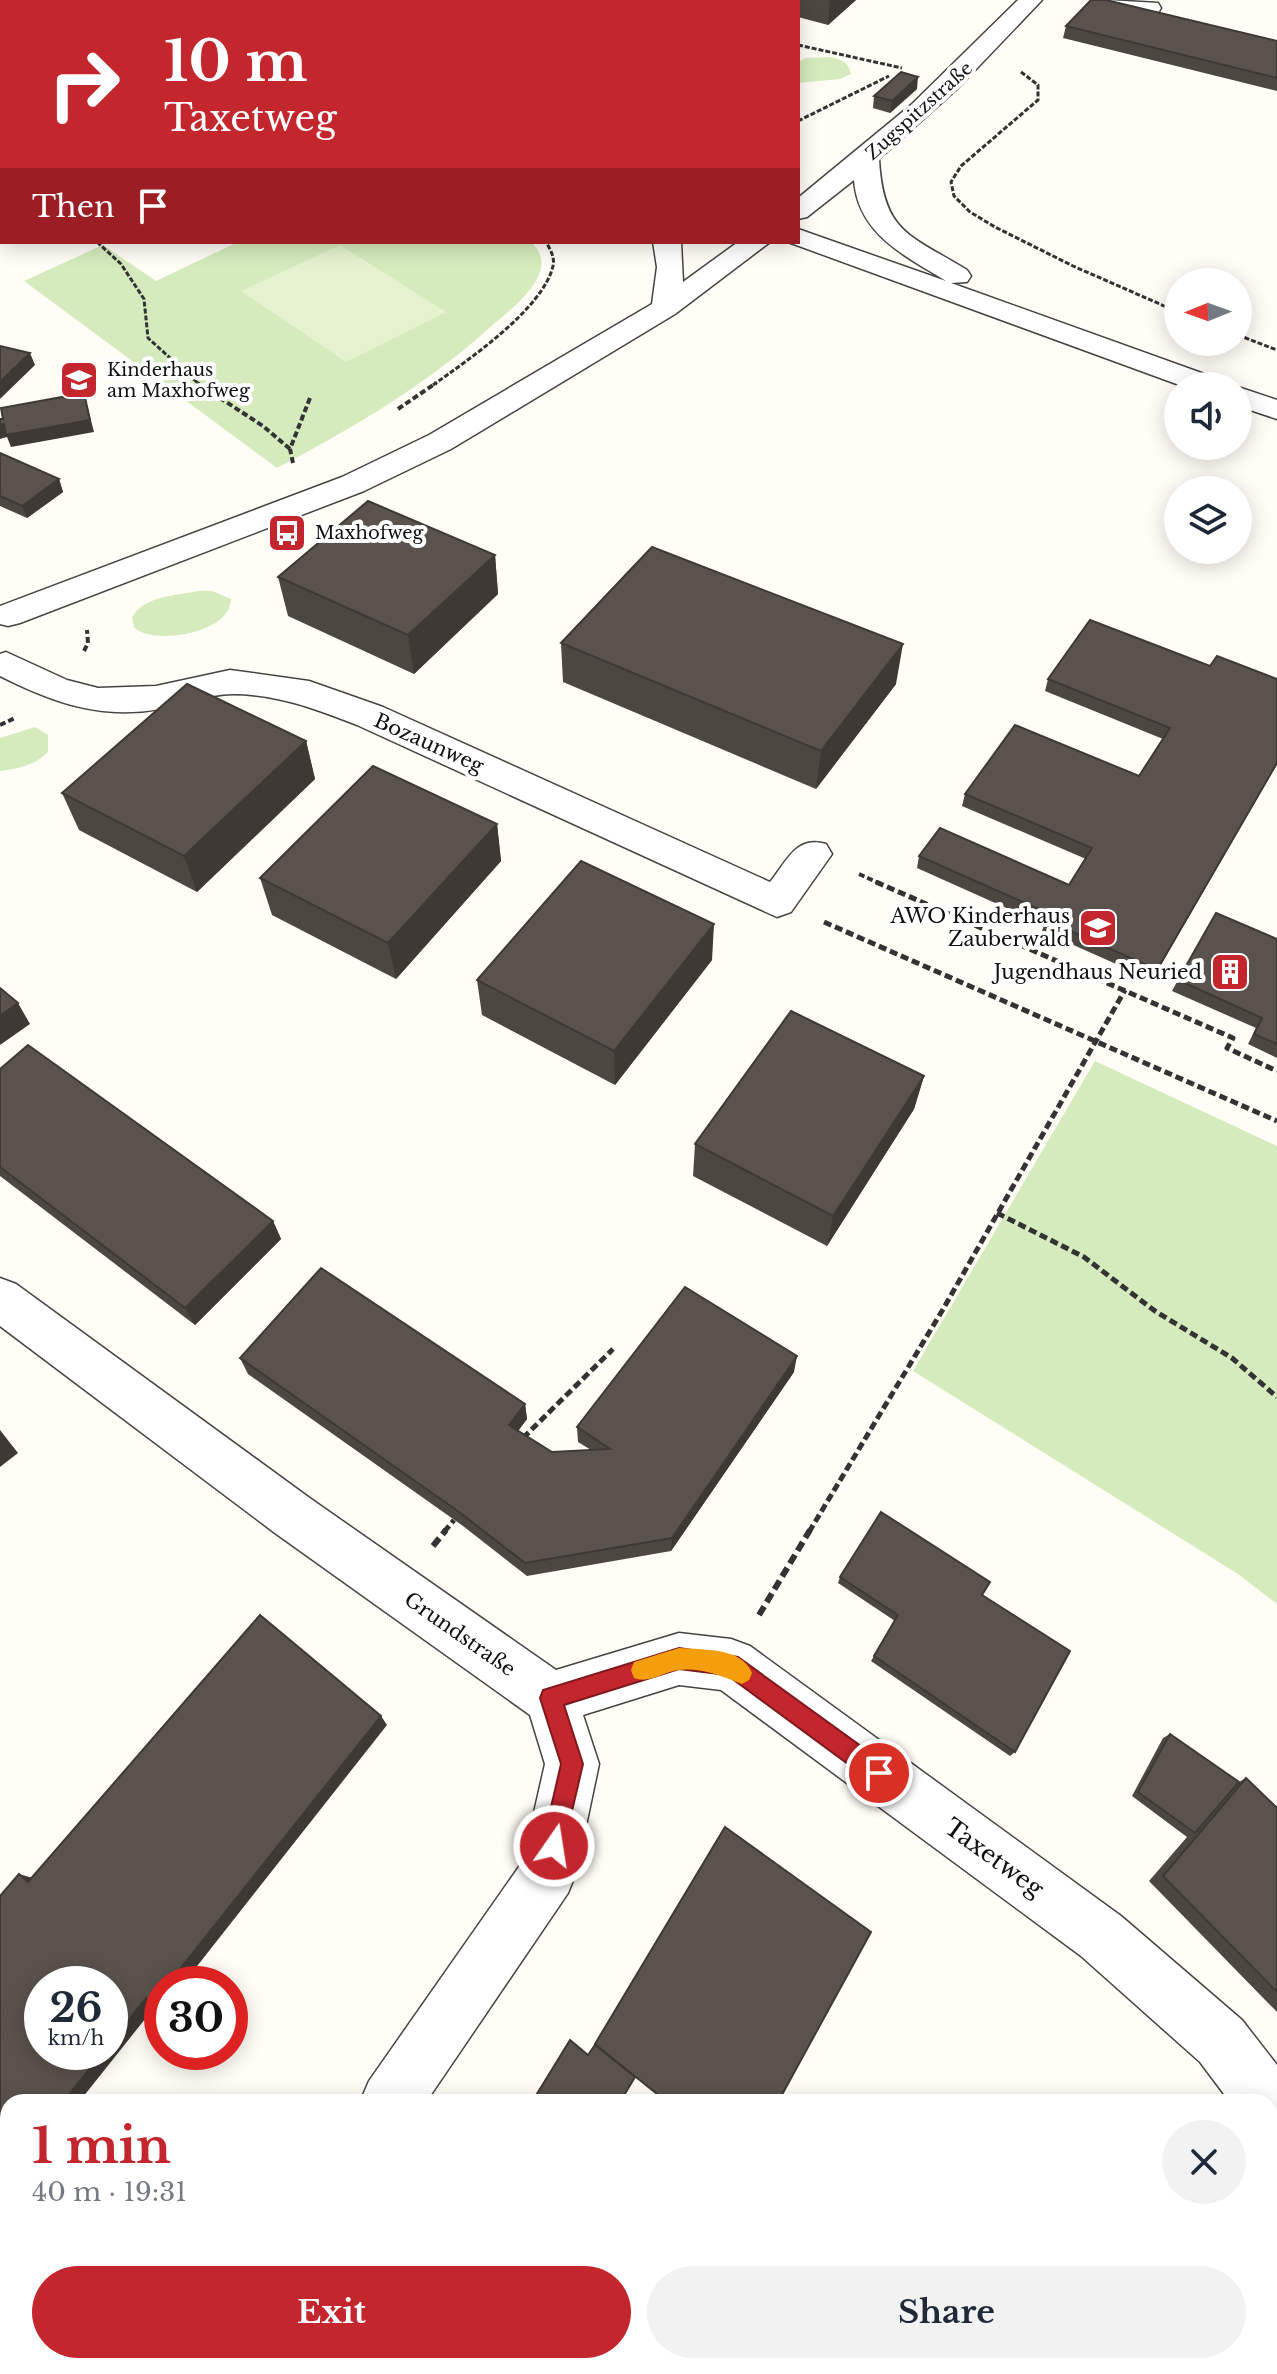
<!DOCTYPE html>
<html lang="en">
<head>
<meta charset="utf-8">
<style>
	body { margin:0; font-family:"Libre Baskerville",serif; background:#f2f2f3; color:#1f2937; height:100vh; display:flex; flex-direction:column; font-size:30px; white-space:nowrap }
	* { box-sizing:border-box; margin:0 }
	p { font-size:26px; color:#747a83 }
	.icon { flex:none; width:44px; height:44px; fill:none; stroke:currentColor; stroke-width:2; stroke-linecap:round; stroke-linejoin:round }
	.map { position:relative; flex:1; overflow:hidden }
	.panel { position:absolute; left:0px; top:2094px; width:1278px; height:280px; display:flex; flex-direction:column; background:#fff; border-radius:24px 24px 0 0; box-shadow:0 4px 20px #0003 }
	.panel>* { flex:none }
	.banner { position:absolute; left:0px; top:0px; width:800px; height:244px; box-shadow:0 4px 20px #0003; background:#c4262e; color:#fff; overflow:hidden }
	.needle { width:52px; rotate:269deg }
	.tools { position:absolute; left:1164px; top:268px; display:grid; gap:16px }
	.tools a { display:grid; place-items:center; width:88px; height:88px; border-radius:50%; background:#fff; box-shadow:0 4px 20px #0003; font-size:40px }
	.speed { position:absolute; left:24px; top:1966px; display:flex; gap:16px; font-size:40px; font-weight:700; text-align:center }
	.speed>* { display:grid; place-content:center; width:104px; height:104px; border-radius:50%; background:#fff; box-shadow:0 4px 20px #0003; line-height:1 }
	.speed small { font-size:20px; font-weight:400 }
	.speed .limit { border:12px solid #d22; background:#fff; color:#111 }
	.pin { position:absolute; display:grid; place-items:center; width:68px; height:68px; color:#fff; margin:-34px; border:4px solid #fff; border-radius:50%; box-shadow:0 2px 8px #0007 }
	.me { position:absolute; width:88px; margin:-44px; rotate:13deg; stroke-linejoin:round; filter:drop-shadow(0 0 6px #0008) }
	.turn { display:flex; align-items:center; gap:28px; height:168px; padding:0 32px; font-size:36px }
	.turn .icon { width:104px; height:104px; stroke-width:2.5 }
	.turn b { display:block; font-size:56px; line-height:68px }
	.then { display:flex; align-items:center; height:76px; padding:0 32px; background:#0003; gap:16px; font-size:30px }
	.round { display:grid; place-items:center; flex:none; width:84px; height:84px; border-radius:42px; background:#f2f2f3 }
	.overview { display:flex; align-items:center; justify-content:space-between; height:136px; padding:0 32px }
	h1 { font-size:48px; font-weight:700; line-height:60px; color:#c4262e }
	.cta { display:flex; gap:16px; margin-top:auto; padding:16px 32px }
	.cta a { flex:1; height:92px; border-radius:48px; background:#c4262e; color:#fff; font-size:32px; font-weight:700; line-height:92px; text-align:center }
	.cta a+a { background:#f2f2f3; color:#1f2937 }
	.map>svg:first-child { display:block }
	.green { fill:#d5ebbd }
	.pitch { fill:#e6f2cf }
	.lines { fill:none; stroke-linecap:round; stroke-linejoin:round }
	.minor-casing { stroke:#444; stroke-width:3 }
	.path-far3 { stroke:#333; stroke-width:3; stroke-dasharray:5 2; stroke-linecap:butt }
	.path-far2 { stroke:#333; stroke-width:4; stroke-dasharray:6 3; stroke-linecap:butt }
	.path-far1 { stroke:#333; stroke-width:5; stroke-dasharray:8 4; stroke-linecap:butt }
	.path { stroke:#333; stroke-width:6; stroke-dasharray:10 5; stroke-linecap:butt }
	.minor { fill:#fff; fill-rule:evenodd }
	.wall { fill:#4d4742 }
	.shaded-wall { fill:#3f3936 }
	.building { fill:#5a524d; stroke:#3f3936; stroke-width:2 }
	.route { fill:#c4262e; stroke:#7f191e; stroke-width:2 }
	.slow { fill:#f59e0b }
	.labels { text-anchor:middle; stroke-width:8; stroke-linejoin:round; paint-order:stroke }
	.far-street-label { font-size:18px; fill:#111; stroke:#fff }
	.far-poi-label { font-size:18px; fill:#111; stroke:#fff; text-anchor:start }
	.street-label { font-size:20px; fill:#111; stroke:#fff }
	.poi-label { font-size:20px; fill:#111; stroke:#fff; text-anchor:end }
	.near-street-label { font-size:24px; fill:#111; stroke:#fff }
</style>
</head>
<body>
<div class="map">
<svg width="1277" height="2374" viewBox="0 0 1277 2374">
	<rect width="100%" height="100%" fill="#fffdf5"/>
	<!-- green -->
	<g class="green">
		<path d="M830,57C842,60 848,61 851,74L840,79L798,83V62L806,58Z"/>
		<path d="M238,242H531C562,270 516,305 495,323C429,383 355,427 277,468L24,281L103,245L156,281Z"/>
		<path d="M199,591H212L231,599C231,634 151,646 134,627L132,617C146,595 175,596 199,591Z"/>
		<path d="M35,727L48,735V752C35,765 18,769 0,771V738Z"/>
		<path d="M1095,1061L1277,1146V1604L1238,1574L913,1371Z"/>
	</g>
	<!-- pitch -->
	<path class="pitch" d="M340,245L446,312L346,362L241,291Z"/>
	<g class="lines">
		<!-- minor casing -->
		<g class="minor-casing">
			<g id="minor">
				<path d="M198,0H223L224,2H199Z"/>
				<path d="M1018,0H1042L957,89L879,159C883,233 910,235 967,270L971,276L967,282L951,283L1221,380L1225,386H1182L788,242H798V229L946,281C904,255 858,234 854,180L807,217L798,219V198L911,105Z"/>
				<path d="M1107,0L1158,3L1161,8L1158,13L1150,15L1110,5Z"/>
				<path d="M653,242H681L683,282L738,242H770L675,314L451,449L364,491L20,623L8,626L0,624V606L342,477L429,435L652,304L657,267Z"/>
				<path d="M1238,387L1277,400V419L1238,406Z"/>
				<path d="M6,652L67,680L98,688L156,686L230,670L309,681L383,707L770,882C787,861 796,835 826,844L832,854L791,912L777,917L357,725C316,709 277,694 232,694C209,694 183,705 160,709C100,720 52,702 0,676V654Z"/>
				<path d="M0,1278L16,1284L311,1499L556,1670L679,1633L731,1639L750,1646L1121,1916L1242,2020L1277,2065V2128L1270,2131V2102H1230L1200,2062L1081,1956L721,1690L679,1685L583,1715L599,1764L576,1873L568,1893L426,2102H360L369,2081L523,1861L545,1764L530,1715L275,1533L0,1326Z"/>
				<path d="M175,2366H242L238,2374H171Z"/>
			</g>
		</g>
		<!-- path-far3 -->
		<g class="path-far3">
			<path d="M149,0L153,2"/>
			<path d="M289,0L293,2"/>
			<path d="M338,0L345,2"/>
			<path d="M323,2L332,0"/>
			<path d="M798,45L902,68"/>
			<path d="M1021,72L1038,85V100L961,166L951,182L954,196L970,212L995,227L1073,266L1178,312"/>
			<path d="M798,121L889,76"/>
			<path d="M97,242L121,264L144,299L148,338L200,385"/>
			<path d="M1238,335L1277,350"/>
			<path d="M433,385C468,360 543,309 553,266C555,257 550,249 546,242"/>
		</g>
		<!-- path-far2 -->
		<g class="path-far2">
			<path d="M197,383L263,426L290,449"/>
			<path d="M398,409L436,383"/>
			<path d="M293,463L290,449L310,398"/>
			<path d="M84,651L88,643L87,630"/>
			<path d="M0,725L15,718"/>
			<path d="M859,874L881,884"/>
		</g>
		<!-- path-far1 -->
		<g class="path-far1">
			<path d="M876,882L1233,1038L1227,1048L1277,1071"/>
			<path d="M824,922L1277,1121"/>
			<path d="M997,1213L1084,1257L1155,1311L1232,1358L1277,1397"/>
			<path d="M523,1438L613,1349"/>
			<path d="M444,1532L454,1520"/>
			<path d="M809,1532L942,1311L1125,990"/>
		</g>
		<!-- path -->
		<g class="path">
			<path d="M433,1546L446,1530"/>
			<path d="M759,1615L810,1530"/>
		</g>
		<!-- minor -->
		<use href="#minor" class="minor"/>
	</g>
	<!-- wall -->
	<g class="wall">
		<path d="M427,0H704L712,2H427Z"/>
		<path d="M729,0H856L828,25L798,17V2H737Z"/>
		<path d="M1066,26L1277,41V91L1063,38Z"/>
		<path d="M917,89L890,113L873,108L874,96Z"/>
		<path d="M0,453L59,479L63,492L27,518L0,506Z"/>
		<path d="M495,555L498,594L414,674L288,616L278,577Z"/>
		<path d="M561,643L896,684L816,789L563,682Z"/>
		<path d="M1048,679L1277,764L1152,980L1042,931L1044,925L917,868L919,856L1069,885L1086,859L962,806L965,794L1139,776L1163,739L1045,691Z"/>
		<path d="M306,741L315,779L197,892L79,830L62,793Z"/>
		<path d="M497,824L501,861L396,979L272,915L260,878Z"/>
		<path d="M1277,939V1058L1248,1044L1256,1028L1172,991L1178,980Z"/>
		<path d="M712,960L615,1085L482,1015L477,980Z"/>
		<path d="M0,1069L273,1221L281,1239L195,1325L0,1176Z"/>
		<path d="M924,1076L914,1109L827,1246L693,1176L695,1144Z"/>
		<path d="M240,1358L525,1404L527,1419L518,1431L552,1452L591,1450L578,1442L577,1427L794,1372L671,1551L527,1576L463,1526L248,1374Z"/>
		<path d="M840,1577L982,1595L1015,1752L1010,1756L871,1661L895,1621L838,1583Z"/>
		<path d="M1170,1734L1239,1782L1246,1778L1277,1808V2012L1149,1881L1187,1837L1132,1796L1163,1738Z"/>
		<path d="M986,2366H1188L1184,2374H983Z"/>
		<path d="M1199,2366H1221L1215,2374Z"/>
	</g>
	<!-- shaded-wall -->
	<g class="shaded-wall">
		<path d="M830,0H856L828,25Z"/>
		<path d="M918,77L917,89L890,113L892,101Z"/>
		<path d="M30,353L35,365L0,399V382Z"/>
		<path d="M84,393L94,432L11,447L7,437L0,439V425Z"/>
		<path d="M59,479L63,492L27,518L22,506Z"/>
		<path d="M495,555L498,594L414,674L408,635Z"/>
		<path d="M903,644L896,684L816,789L821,751Z"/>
		<path d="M306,741L315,779L197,892L184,856Z"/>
		<path d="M1277,763V764L1152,980L1157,970Z"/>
		<path d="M497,824L501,861L396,979L388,943Z"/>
		<path d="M714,924L712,960L615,1085L614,1051Z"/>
		<path d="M18,1003L30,1024L0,1045V1016Z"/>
		<path d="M924,1076L914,1109L827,1246L833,1216Z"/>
		<path d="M273,1221L281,1239L195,1325L185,1308Z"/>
		<path d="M797,1356L794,1372L671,1551L672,1538Z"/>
		<path d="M525,1404L527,1419L512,1439L509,1425Z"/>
		<path d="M0,1430L18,1453L0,1467Z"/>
		<path d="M381,1716L387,1725L183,1984H168Z"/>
		<path d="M19,1874L36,1879L28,1882Z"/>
		<path d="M162,1992V2005L157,2004L79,2102H63L103,2052H110V2044L146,1998Z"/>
		<path d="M8,2171V2190L0,2201V2181Z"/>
	</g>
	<!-- building -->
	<g class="building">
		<path d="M575,0H704L712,2H583Z"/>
		<path d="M1091,0H1106L1277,41V78L1066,26Z"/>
		<path d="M901,72L918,77L892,101L874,96Z"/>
		<path d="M0,346L30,353L0,382Z"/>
		<path d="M84,393L90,420L6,435L4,424L0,425V419H3L1,408Z"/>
		<path d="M0,453L59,479L22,506L0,496Z"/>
		<path d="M368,501L495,555L408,635L278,577Z"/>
		<path d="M652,547L903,644L821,751L561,643Z"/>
		<path d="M1090,620L1210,666L1217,656L1277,679V763L1157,970L1046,920L1050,914L919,856L940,828L1069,885L1092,848L965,794L1015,725L1139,776L1170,728L1048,679Z"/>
		<path d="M187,684L306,741L184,856L62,793Z"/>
		<path d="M373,766L497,824L388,943L260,878Z"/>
		<path d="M581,861L714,924L614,1051L477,980Z"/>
		<path d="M1216,913L1277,939V1044L1254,1034L1262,1018L1178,980Z"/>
		<path d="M0,988L18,1003L0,1016Z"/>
		<path d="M791,1011L924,1076L833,1216L695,1144Z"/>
		<path d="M28,1045L273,1221L185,1308L0,1167V1069Z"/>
		<path d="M321,1268L525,1404L509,1425L552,1452L610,1449L577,1427L685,1287L797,1356L672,1538L525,1563L459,1512L240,1358Z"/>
		<path d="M881,1512L990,1582L982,1595L1070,1651L1015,1752L874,1656L898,1615L840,1577Z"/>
		<path d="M260,1615L381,1716L168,1984H162V1992L153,2004L146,1998L110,2044V1984H42V2052H103L63,2102H8V2171L0,2181V1896L19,1874L28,1882Z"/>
		<path d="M1170,1734L1239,1782L1195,1833L1138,1792Z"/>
		<path d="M1246,1778L1277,1808V1992L1163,1876Z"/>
		<path d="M725,1827L871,1932L778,2102H667L595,2044Z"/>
		<path d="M570,2040L588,2055L595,2045L635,2077L620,2102H532Z"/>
		<path d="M399,2366H599L595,2374H394Z"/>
		<path d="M1001,2366H1188L1184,2374H998Z"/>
		<path d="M1205,2366H1221L1218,2374H1216Z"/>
	</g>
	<!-- route -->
	<path class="route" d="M679,1648L738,1657L887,1765L890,1773L887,1781L879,1784L871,1781L727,1675L679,1669L564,1705L583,1764L562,1854L554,1858L546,1854L542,1846L561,1764L540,1698L543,1690Z"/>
	<!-- slow -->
	<path class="slow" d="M679,1648C703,1650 742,1647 752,1673L749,1680L742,1684C723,1676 700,1667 678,1670C663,1672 649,1684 634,1678L631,1670L634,1662Z"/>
	<!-- icons -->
	<defs>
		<g id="school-square" transform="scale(2)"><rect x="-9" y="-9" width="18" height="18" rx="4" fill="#c4262e" stroke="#fff"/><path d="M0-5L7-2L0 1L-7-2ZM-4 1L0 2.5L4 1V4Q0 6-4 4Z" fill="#fff"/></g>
		<g id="bus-square" transform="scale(2)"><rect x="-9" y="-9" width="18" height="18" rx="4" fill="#c4262e" stroke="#fff"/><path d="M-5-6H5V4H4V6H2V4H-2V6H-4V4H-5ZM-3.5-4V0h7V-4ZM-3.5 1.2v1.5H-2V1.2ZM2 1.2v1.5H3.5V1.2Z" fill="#fff"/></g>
		<g id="building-square" transform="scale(2)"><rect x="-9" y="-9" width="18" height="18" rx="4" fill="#c4262e" stroke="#fff"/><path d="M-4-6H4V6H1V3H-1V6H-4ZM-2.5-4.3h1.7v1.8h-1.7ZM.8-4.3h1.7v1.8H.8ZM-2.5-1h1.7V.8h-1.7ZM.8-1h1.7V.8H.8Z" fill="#fff"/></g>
	</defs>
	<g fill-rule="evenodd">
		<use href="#school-square" x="79" y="380"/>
		<use href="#bus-square" x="287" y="533"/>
		<use href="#school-square" x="1098" y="928"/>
		<use href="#building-square" x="1230" y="972"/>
	</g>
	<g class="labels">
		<!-- far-street labels -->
		<g class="far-street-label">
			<text transform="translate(919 111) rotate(-42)" y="6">Zugspitzstraße</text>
		</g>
		<!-- far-poi labels -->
		<g class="far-poi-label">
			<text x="107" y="376">Kinderhaus<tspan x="107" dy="21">am Maxhofweg</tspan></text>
			<text x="315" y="539">Maxhofweg</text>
		</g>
		<!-- street labels -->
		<g class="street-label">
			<text transform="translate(429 743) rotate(24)" y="7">Bozaunweg</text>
			<text transform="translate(460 1634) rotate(35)" y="7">Grundstraße</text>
		</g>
		<!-- poi labels -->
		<g class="poi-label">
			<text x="1070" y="923">AWO Kinderhaus<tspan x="1070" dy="23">Zauberwald</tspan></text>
			<text x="1202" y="979">Jugendhaus Neuried</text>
		</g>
		<!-- near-street labels -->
		<g class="near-street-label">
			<text transform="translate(994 1858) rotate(36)" y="8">Taxetweg</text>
		</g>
	</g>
</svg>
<div class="tools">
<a><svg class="needle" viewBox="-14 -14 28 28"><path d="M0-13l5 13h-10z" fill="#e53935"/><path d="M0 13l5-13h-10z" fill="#747a83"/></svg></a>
<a><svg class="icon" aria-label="sound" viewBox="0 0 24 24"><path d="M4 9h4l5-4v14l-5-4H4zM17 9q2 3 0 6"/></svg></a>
<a><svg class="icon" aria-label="layers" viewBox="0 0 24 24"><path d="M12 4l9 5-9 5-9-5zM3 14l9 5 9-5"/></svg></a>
</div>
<div class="speed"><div>26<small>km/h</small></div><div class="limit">30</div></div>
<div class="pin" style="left:879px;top:1773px;background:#d93025"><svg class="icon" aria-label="arrive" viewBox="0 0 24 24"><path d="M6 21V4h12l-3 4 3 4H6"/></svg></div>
<svg class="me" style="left:554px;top:1846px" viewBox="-20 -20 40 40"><circle r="17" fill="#c4262e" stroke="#fff" stroke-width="3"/><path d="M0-11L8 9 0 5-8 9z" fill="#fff"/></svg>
<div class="banner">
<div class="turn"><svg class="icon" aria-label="right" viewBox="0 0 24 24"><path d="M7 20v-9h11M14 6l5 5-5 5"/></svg><div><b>10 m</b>Taxetweg</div></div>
<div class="then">Then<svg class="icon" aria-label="arrive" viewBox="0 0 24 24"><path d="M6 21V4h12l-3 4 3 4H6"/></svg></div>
</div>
<section class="panel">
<div class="overview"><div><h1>1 min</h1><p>40 m · 19:31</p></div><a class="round"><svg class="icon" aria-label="close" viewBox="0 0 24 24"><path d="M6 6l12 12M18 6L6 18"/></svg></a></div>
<div class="cta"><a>Exit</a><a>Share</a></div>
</section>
</div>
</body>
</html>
